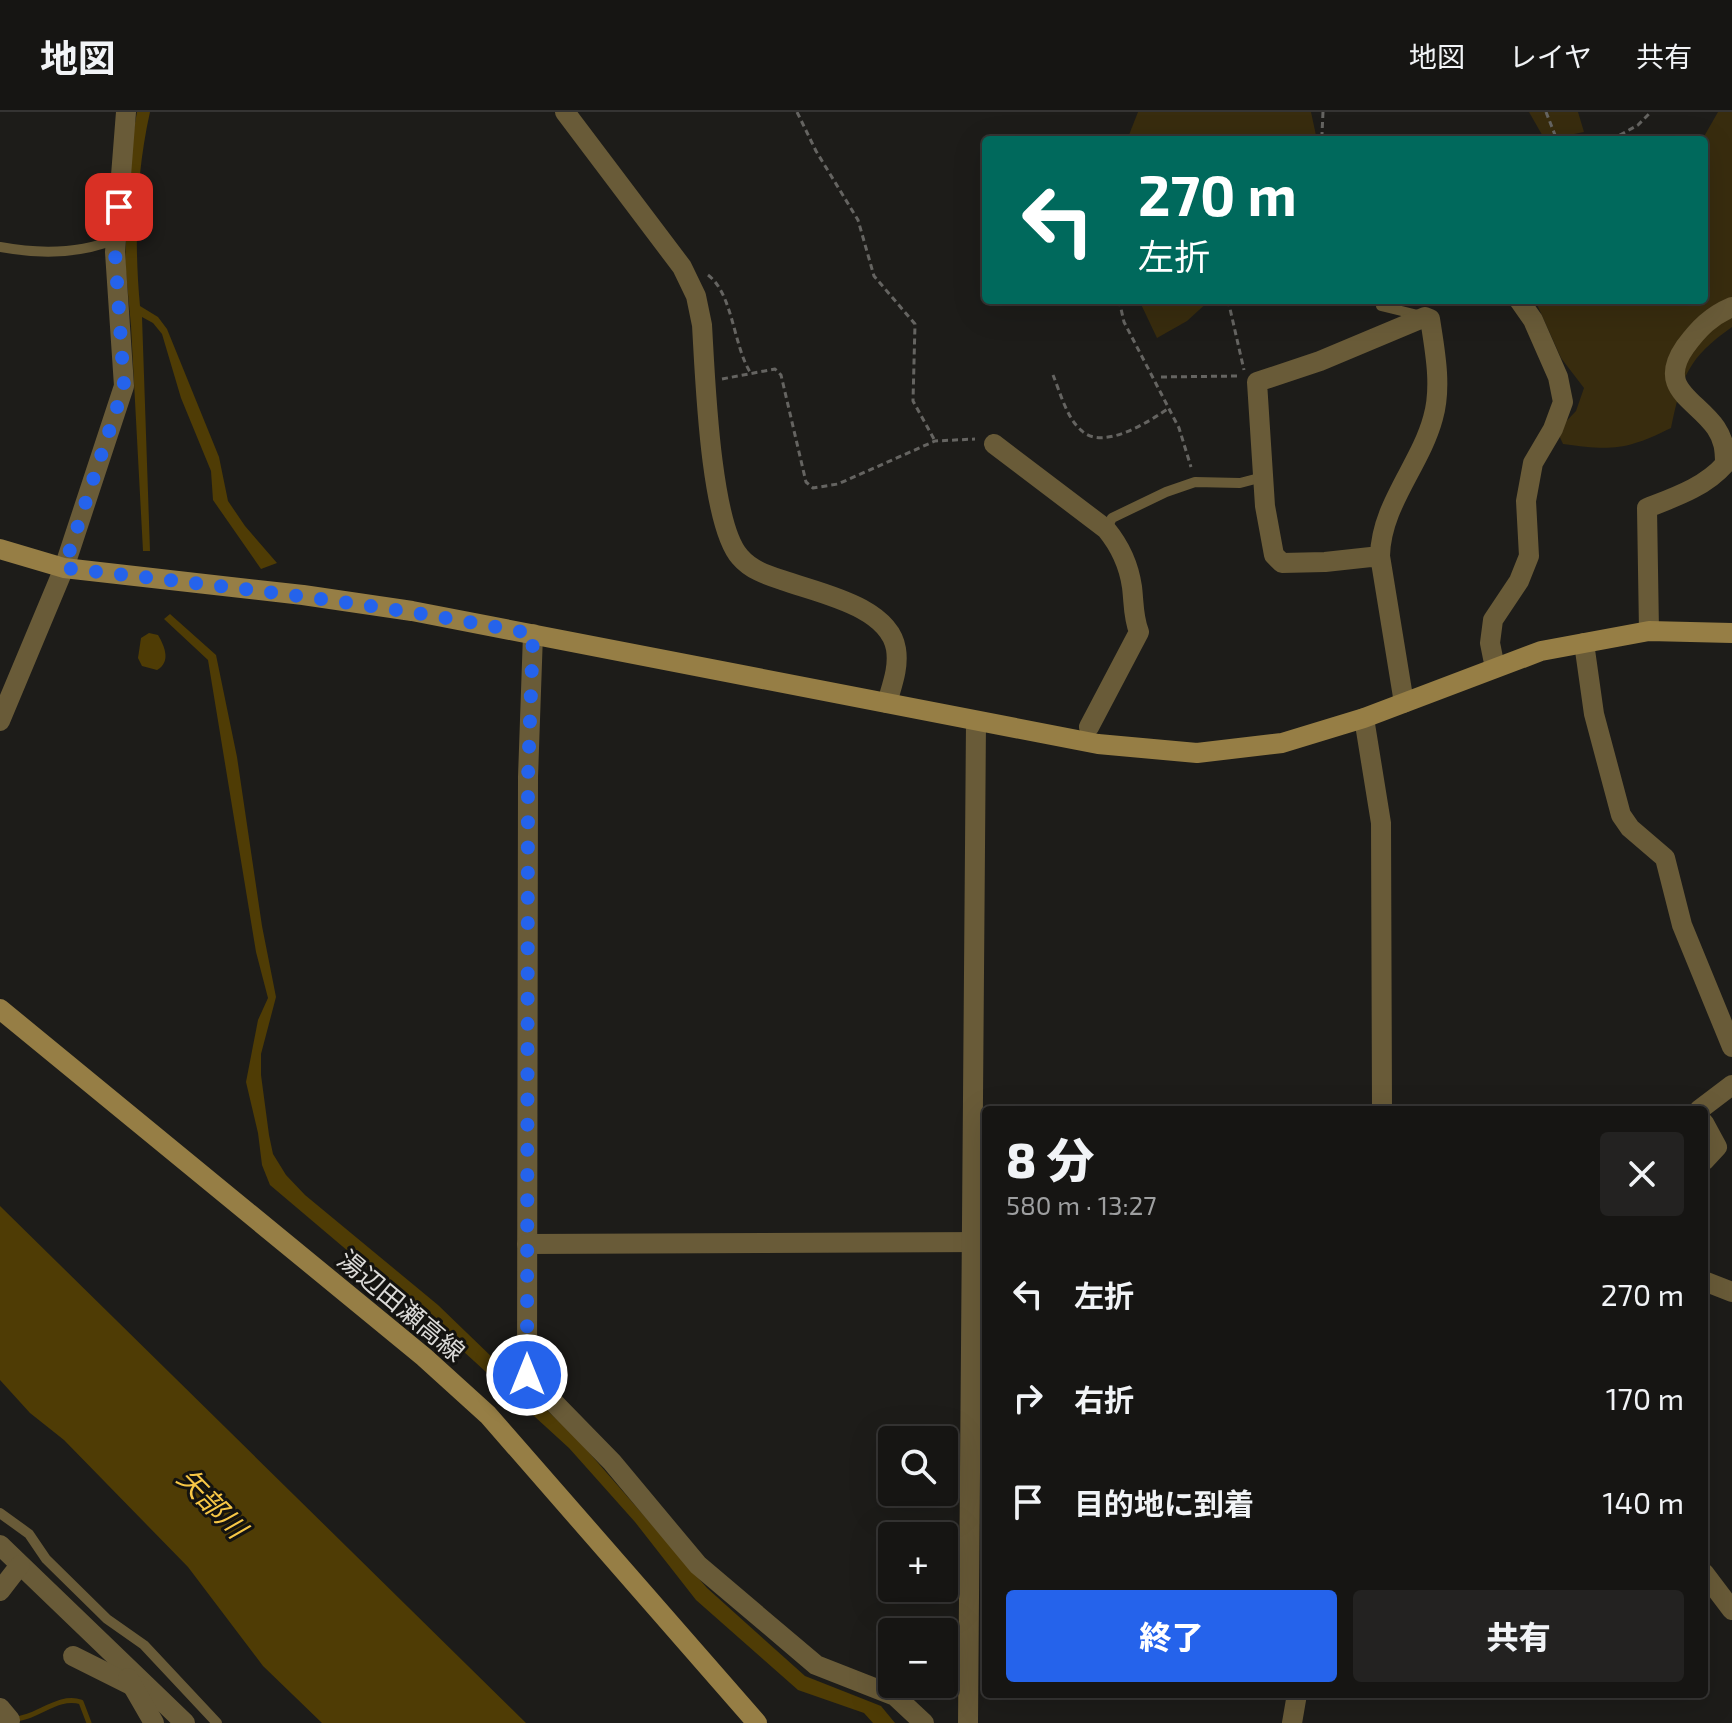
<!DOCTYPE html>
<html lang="ja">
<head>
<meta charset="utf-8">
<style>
	body { margin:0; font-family:"Exo 2","Noto Sans JP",sans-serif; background:#232221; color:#f1f3f6; height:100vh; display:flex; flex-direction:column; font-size:30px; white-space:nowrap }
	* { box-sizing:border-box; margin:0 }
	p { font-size:26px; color:#9e9fa0 }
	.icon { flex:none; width:44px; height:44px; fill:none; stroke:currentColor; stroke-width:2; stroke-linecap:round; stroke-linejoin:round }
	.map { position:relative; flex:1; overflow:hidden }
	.side { position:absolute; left:982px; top:994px; width:726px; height:592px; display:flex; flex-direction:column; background:#161513; border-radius:8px; box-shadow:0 8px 32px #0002,0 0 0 2px #353433 }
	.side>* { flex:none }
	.hud { position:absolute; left:982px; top:24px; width:726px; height:168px; border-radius:8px; box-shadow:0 8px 32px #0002,0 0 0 2px #353433; background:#00695c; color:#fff; overflow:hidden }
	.fabs { position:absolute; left:878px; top:1314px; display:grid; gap:16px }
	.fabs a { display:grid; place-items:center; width:80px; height:80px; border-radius:8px; background:#161513; box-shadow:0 8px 32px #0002,0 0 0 2px #353433; font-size:40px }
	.pin { position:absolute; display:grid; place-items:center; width:68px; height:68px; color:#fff; margin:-34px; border-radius:16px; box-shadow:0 4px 12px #0006 }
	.me { position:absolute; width:88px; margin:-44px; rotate:0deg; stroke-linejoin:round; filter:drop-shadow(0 0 6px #0008) }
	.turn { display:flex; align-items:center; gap:28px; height:168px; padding:0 24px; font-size:36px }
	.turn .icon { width:104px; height:104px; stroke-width:2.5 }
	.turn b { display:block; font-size:56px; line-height:68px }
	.round { display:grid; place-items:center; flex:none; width:84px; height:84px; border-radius:8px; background:#232221 }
	.headline { display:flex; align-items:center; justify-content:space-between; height:136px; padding:0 24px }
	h1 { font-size:48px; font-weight:800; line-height:60px }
	.cta { display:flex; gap:16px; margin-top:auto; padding:16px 24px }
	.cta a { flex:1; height:92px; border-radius:8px; background:#2563eb; color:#fff; font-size:32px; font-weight:800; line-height:92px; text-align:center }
	.cta a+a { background:#232221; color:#f1f3f6 }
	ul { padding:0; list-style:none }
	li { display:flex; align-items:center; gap:24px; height:104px; padding:0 24px }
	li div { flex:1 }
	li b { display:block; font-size:30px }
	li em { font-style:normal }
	header { display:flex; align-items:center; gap:48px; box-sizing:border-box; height:112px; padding:0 40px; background:#161513; border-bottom:2px solid #353433 }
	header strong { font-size:38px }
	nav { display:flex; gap:44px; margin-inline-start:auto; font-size:28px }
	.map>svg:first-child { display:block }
	.green { fill:#382c0e }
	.water { fill:#4f3c05 }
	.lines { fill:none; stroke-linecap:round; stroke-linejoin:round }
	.stream { stroke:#4f3c05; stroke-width:5 }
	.path { stroke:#656461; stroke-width:3; stroke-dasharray:6 4; stroke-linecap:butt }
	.lane { stroke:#695b38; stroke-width:10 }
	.street { stroke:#695b38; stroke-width:20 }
	.secondary { stroke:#967e45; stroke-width:20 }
	.route { stroke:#2563eb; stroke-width:14; stroke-dasharray:0 25.2 }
	.labels { text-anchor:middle; stroke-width:6; stroke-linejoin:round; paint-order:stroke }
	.street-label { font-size:26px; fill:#dbdad8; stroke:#141310 }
	.water-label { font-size:28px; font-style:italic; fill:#f7c746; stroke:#141310 }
</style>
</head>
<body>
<header>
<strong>地図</strong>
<nav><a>地図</a><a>レイヤ</a><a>共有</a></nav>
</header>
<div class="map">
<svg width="1732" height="1611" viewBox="0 0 1732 1611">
	<rect width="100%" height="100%" fill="#1d1c19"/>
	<!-- green -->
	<g class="green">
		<path d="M1138,0H1311L1317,28H1127Z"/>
		<path d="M1529,0H1578L1584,20L1545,28Z"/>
		<path d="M1718,0H1732V215C1688,246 1682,264 1671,316C1627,338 1611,339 1563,332L1557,319L1576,299L1584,276L1561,246L1535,188H1704V28H1702Z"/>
		<path d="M1139,188H1210L1187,209L1157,226Z"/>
	</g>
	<!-- water -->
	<g class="water">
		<path d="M137,0H150C136,62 134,130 140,194L158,205L167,217L219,345L228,389L245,414L277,451L261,457L213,388L211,359L181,286L162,222L153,211L142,205L150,439H143L131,214L125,149L130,39Z"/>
		<path d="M170,502L216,543L237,645L262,814L276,885L261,942V963L269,1023L273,1042L286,1063L305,1083L438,1193L579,1329L707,1476L805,1564L881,1594L895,1611H873L864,1601L798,1578L696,1488L635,1410L569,1336L427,1206L270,1073L262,1053L258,1021L246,970L258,908L268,886L256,840L208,548L164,507Z"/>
		<path d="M149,521L158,523C165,535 171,550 157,558L142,554L138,546L141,526Z"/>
		<path d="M0,1094L526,1611H322L263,1554L188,1455L64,1328L30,1301L0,1268Z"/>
	</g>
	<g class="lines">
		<!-- stream -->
		<path class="stream" d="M13,1607C36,1607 58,1582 81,1590L89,1611"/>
		<!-- path -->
		<g class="path">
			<path d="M797,0L816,39L858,108L874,164L915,212L913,289L935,329"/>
			<path d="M1323,0L1322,22L1324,28"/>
			<path d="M1546,0L1557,28"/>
			<path d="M1611,28L1638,13L1651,0"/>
			<path d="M708,163C733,182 733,232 750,260"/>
			<path d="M1119,188L1124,210L1179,316L1191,355"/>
			<path d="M1228,188L1244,258"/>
			<path d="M1053,263C1060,280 1067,307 1082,319C1104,339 1150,309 1169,296"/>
			<path d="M1161,265L1237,264"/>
			<path d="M722,267L775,257L781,263L806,370L813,376L838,372L935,329L975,327"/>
		</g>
		<!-- lane -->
		<g class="lane">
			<path d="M0,135C38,142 80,142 116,127"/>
			<path d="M1381,194L1422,204"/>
			<path d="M1106,417L1112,406L1166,380L1195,370L1240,371L1263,365"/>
			<path d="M0,1401L29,1422L46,1447L107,1507L144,1533L217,1611"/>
		</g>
		<!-- street -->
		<g class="street">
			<path d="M565,0L682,155L696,184L702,213C705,262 710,412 740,445C751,458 767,463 782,468C818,481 889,494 896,537C899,556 892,573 887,591"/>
			<path d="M994,332L1106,417C1120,434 1129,454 1132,475C1134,491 1133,505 1139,520L1089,615"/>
			<path d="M1380,444L1325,450L1282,451L1274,443L1265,394L1257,270L1320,249L1425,205L1430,207C1435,239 1442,275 1433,306C1420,354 1381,393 1380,444L1404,591"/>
			<path d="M1649,519L1647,396C1675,385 1705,375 1725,352C1725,338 1724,328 1716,316C1696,287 1656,277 1685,235C1699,216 1711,204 1732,195"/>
			<path d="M533,522L528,665L527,1263L612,1350L698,1453L816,1553L895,1584L924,1611"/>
			<path d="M1584,531L1594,602L1621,703L1630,716L1665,746L1682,813L1732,935"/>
			<path d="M1495,556L1490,531L1493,508L1519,469L1529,444L1526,389L1533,351L1553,317L1563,290L1558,265L1533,208L1519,188"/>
			<path d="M1364,606L1381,711L1382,998"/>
			<path d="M0,609L64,456L124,274L115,140L126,0"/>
			<path d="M1699,998L1732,973"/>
			<path d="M1704,1011L1717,1035L1704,1049"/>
			<path d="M527,1132L986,1130"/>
			<path d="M1704,1169L1732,1180"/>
			<path d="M0,1433L185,1611"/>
			<path d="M1704,1461L1732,1498"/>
			<path d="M0,1479L20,1453"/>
			<path d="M73,1544L131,1573L142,1576"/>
			<path d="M128,1566L154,1611"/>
			<path d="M0,1596L10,1608"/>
			<path d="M968,1611L976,610"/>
			<path d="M1292,1611L1297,1582"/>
		</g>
		<!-- secondary -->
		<g class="secondary">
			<path d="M0,437L64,456L303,483L412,499L1098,632L1197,641L1282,631L1364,606L1541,539L1649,519L1732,521"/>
			<path d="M0,897L424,1245L488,1303L757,1611"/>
		</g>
	</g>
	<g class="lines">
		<!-- route -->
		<path class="route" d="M119,95L115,140L124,274L64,456C222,474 378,491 533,522L528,665L527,1263"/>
	</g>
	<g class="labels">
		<!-- street labels -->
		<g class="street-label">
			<text transform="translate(401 1194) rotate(40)" y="9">湯辺田瀬高線</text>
		</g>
		<!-- water labels -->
		<g class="water-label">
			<text transform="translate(212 1391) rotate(46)" y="10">矢部川</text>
		</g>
	</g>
</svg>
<div class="fabs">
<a><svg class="icon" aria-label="search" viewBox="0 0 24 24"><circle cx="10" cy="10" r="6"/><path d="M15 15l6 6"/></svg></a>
<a>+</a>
<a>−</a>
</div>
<div class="pin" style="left:119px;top:95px;background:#d93025"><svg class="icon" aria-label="arrive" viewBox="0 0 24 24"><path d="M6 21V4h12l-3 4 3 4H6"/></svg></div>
<svg class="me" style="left:527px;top:1263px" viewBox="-20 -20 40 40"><circle r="17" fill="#2563eb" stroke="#fff" stroke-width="3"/><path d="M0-11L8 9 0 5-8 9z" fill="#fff"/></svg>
<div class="hud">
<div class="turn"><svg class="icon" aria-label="left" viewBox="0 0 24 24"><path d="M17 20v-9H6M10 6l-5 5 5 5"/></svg><div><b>270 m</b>左折</div></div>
</div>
<section class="side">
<div class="headline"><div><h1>8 分</h1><p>580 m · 13:27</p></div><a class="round"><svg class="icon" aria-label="close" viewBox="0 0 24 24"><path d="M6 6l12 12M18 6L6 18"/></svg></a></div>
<ul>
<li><svg class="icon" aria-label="left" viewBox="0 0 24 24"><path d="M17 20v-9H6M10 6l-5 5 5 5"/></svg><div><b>左折</b></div><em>270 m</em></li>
<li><svg class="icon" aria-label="right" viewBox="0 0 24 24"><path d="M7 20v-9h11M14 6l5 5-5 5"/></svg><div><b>右折</b></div><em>170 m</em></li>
<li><svg class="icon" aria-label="arrive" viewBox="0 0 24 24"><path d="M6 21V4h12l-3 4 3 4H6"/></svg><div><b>目的地に到着</b></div><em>140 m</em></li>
</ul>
<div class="cta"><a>終了</a><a>共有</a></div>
</section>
</div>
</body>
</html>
